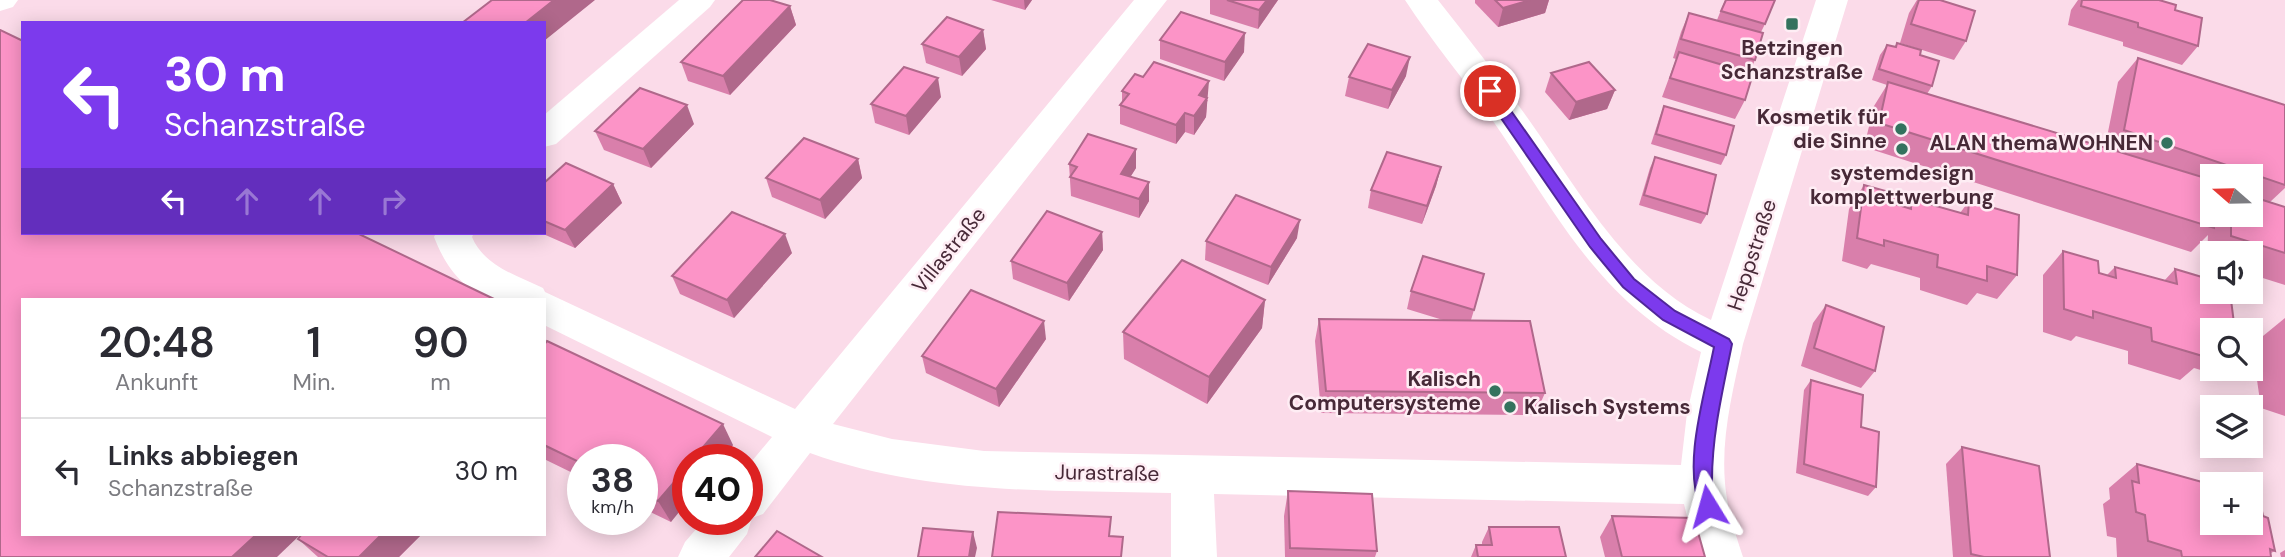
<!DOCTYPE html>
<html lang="de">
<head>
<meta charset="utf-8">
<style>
	body { margin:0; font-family:"DM Sans",sans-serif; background:#f7f7f7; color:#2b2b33; height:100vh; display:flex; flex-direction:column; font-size:26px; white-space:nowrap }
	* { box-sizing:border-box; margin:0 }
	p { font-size:23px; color:#7c7c81 }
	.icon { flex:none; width:38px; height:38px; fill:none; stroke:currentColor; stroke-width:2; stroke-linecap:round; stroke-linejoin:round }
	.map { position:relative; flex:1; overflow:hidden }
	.details { position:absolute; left:21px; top:298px; width:525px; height:238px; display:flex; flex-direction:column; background:#fff; border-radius:0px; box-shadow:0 4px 18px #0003 }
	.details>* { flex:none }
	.banner { position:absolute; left:21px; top:21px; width:525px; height:214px; border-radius:0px; box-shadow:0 4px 18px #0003; background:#7c3aed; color:#fff; overflow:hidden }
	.needle { width:46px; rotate:290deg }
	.buttons { position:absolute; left:2200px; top:164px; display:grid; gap:14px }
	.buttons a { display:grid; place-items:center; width:63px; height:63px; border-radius:0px; background:#fff; box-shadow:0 4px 18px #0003; font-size:35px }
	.speed { position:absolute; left:567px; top:444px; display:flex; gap:14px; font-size:35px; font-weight:700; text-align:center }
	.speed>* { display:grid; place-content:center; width:91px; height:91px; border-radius:50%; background:#fff; box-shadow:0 4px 18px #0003; line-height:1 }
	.speed small { font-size:18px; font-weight:400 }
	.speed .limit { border:10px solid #d22; background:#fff; color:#111 }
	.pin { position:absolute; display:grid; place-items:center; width:60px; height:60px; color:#fff; margin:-30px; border:4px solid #fff; border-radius:50%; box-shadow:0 2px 7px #0007 }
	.me { position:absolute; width:77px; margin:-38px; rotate:352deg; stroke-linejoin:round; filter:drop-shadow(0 0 5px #0008) }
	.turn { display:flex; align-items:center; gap:24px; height:147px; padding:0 28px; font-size:32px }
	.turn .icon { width:91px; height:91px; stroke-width:2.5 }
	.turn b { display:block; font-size:49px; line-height:60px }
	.lanes { display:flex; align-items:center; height:66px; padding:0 28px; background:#0003; justify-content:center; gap:35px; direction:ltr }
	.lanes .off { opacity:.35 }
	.eta { display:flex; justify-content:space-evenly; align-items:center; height:119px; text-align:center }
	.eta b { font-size:42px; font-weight:600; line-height:49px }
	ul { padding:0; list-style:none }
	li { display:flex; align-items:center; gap:21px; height:105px; padding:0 28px; border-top:2px solid #e1e1e2 }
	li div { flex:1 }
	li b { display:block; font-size:26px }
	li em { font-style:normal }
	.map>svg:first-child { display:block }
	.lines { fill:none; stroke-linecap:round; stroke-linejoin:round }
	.minor { fill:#fff; fill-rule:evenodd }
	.wall { fill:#d97fab; fill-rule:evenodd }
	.shaded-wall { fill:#b0688b }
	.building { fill:#fc94c7; stroke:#b0688b; stroke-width:2 }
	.route { fill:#7c3aed; stroke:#51269a; stroke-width:2 }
	.poi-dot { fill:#34725e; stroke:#feedf4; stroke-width:2.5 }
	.labels { text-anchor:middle; stroke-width:5; stroke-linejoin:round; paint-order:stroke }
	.poi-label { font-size:21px; font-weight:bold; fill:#472937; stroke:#feedf4; text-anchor:end }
	.street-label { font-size:21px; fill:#472937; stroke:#feedf4 }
</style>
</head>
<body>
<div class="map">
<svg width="2285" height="557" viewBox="0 0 2285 557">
	<rect width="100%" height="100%" fill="#fbdbe9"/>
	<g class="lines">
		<!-- minor -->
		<g class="minor">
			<path d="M0,0H18L13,7L0,11Z"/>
			<path d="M679,0H715L710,7L556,144L544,147V115Z"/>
			<path d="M1134,0H1167L833,424L892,439L984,451L1681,465L1687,413L1701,352C1598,301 1556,212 1493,121C1465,80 1432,42 1405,0H1438C1469,39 1500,79 1529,120C1580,192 1628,281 1711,320L1816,0H1848L1743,344C1733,390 1721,436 1725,483C1727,508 1735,533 1743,557H1697L1684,504L1214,494L1217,557H1171V493C1049,490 927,495 810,453L763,514L752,518L747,534L729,557H678L685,542L704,520H747V467L772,437L544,325V299C529,299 509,303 494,299C462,291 445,265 434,237L436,233H474L472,237C484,266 516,275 543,288L545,292L795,409Z"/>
		</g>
	</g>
	<!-- wall -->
	<g class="wall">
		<path d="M991,0H1032L1025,10Z"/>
		<path d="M1210,0H1278L1258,29L1210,14Z"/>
		<path d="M1475,0H1549L1545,13L1498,27L1475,3Z"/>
		<path d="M1725,0L1765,24L1761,32L1755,60L1749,73L1745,100L1735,119L1662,97L1676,59L1673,58L1681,32L1689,13L1717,20Z"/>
		<path d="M1917,0H1940L1966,41L1954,60L1900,43L1909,13Z"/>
		<path d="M2078,0H2159L2175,10L2198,46L2182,65L2123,46V42L2068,25L2071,10Z"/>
		<path d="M790,6L796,25L730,95L688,81L681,62Z"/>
		<path d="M983,30L986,49L962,76L926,63L922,44Z"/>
		<path d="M1160,40L1244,52L1224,81L1160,59Z"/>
		<path d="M1897,43L1920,55L1932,86L1927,94L2105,147L2118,82L2138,58L2285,185V188L2270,202L2285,207V285L2250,274V254H2212V261L2207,259L2208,235L2191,252L1864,147L1874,106L1887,85L1872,80L1880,55L1887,45L1895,47ZM2212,177H2250V215H2212Z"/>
		<path d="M1551,73L1615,90L1607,109L1569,120L1545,92Z"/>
		<path d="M1406,76L1388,109L1345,96L1349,77Z"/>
		<path d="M1122,91L1208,100L1207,102L1206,117L1194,135L1185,132L1176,144L1120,124V105L1122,102Z"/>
		<path d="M941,97L909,135L875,123L871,104Z"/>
		<path d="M1664,106L1726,155L1721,165L1651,144L1660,116Z"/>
		<path d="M694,124L651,168L604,150L595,131Z"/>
		<path d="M1136,149V168L1130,177L1149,182V201L1139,218L1071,196L1069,164Z"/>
		<path d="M1655,157L1707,214L1701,224L1639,205L1650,168Z"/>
		<path d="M858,159L862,178L825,219L772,197L766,178Z"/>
		<path d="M1441,167L1436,186L1422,224L1368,208L1371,190Z"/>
		<path d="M544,183L613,184L622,203L575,248L541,233H544Z"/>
		<path d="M1864,185L1895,204L1905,208L1911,199L1960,213L1969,201L2017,275L1997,299L1977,293L1967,305L1920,290V278L1871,264L1867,269L1842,261L1849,209Z"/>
		<path d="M1102,232L1103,250L1069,301L1013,279L1011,261Z"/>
		<path d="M1297,238L1268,285L1205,260L1206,241Z"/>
		<path d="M2063,251L2099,273L2107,275L2115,267L2164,281L2175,269L2212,331V369H2215L2211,373L2194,368L2180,380L2128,364V351L2076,336L2071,341L2043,332V275Z"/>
		<path d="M792,253L734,318L680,294L672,276Z"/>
		<path d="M1411,291L1474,310L1471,320L1545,393L1535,415L1321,413L1315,341L1319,319L1443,320L1407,309Z"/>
		<path d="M1265,300L1262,328L1207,404L1124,359L1123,332Z"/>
		<path d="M1826,305L1875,371L1861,388L1801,366L1813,323Z"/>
		<path d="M2285,318V416L2261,408L2252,345Z"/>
		<path d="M1046,339L999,407L926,373L922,356Z"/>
		<path d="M544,345L733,445L721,460H688L671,522L642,508V460H583V478L544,459Z"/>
		<path d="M1811,380L1861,427L1876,487L1868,496L1796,473L1804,390Z"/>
		<path d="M1962,447L2050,557H1953L1946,464Z"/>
		<path d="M2137,464L2263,516L2275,551L2271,553V557H2117L2116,538L2107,536L2103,504L2110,499L2109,488Z"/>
		<path d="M1288,491L1377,551L1375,557H1285L1284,516Z"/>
		<path d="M1612,516L1705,557H1605L1600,537Z"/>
		<path d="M1489,527L1566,557H1471L1476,545H1482V542Z"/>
		<path d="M422,534L399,557H318L298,539Z"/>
		<path d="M2285,550V557H2281L2280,553Z"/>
	</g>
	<!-- shaded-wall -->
	<g class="shaded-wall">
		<path d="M554,0H595L544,41V23H525Z"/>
		<path d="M1024,0H1032L1025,10Z"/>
		<path d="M1267,0H1278L1258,29L1259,10Z"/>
		<path d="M1530,0H1549L1545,13L1498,27L1503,8Z"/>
		<path d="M790,6L796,25L730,95L723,76Z"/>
		<path d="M983,30L986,49L962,76L959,57Z"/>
		<path d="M1245,33L1244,52L1224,81L1225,62Z"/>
		<path d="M1410,57L1406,76L1388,109L1392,90Z"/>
		<path d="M938,78L941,97L909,135L906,116Z"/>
		<path d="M1209,81L1206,117L1194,135V116L1199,95Z"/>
		<path d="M1615,90L1607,109L1569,120L1576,102Z"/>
		<path d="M687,105L694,124L651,168L643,149Z"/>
		<path d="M1185,113V132L1176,144V125Z"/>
		<path d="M1136,149V168L1121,192V174Z"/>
		<path d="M858,159L862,178L825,219L820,200Z"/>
		<path d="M1441,167L1436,186L1422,224L1427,206Z"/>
		<path d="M1149,182V201L1139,218V199Z"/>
		<path d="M613,184L622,203L575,248L565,230Z"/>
		<path d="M1300,220L1297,238L1268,285L1271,267Z"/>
		<path d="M1102,232L1103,250L1069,301L1067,283Z"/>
		<path d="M785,234L792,253L734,318L727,300Z"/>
		<path d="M1265,300L1262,328L1207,404L1209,377Z"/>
		<path d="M1044,321L1046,339L999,407L996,389Z"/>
		<path d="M723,424L733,445L721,460H692Z"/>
		<path d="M688,466V501L671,522L658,501Z"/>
		<path d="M973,532L977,548L975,557H969Z"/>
		<path d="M257,534H301L277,557H232Z"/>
		<path d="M382,534H422L399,557H359Z"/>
	</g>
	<!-- building -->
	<g class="building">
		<path d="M492,0H554L525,23H462Z"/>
		<path d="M743,0H770L790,6L723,76L681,62Z"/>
		<path d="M1227,0H1267L1259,10Z"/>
		<path d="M1495,0H1530L1503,8Z"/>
		<path d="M1726,0H1775L1765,24L1721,11Z"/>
		<path d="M1919,0H1940L1975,11L1966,41L1911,24Z"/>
		<path d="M2082,0H2159L2176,5L2175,10L2202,18L2198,46L2138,27V23L2081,6Z"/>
		<path d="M1181,12L1245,33L1225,62L1160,40Z"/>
		<path d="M1689,13L1763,33L1755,60L1681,39Z"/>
		<path d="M947,17L983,30L959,57L922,44Z"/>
		<path d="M0,30L23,41V233H357L494,299H23V534H257L232,557H0Z"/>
		<path d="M1897,43L1921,50L1920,55L1939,61L1932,86L1879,69L1887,45L1896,47Z"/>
		<path d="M1368,44L1410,57L1392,90L1349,77Z"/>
		<path d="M1679,52L1753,74L1745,100L1670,78Z"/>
		<path d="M2138,58L2285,105V185L2124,130Z"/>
		<path d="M1154,62L1209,81L1199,95L1207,98L1194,116L1185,113L1176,125L1120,105L1129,94L1122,91L1135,74L1143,77Z"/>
		<path d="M1589,62L1615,90L1576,102L1551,73Z"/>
		<path d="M904,67L938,78L906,116L871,104Z"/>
		<path d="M1888,82L2212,180V215H2214V228L1879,123Z"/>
		<path d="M640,88L687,105L643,149L595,131Z"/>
		<path d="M1664,106L1734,126L1726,155L1656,134Z"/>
		<path d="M1088,134L1136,149L1121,174L1149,182L1139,199L1070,177L1077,167L1069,164Z"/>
		<path d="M804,138L858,159L820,200L766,178Z"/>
		<path d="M1387,152L1441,167L1427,206L1371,190Z"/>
		<path d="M1655,157L1716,175L1707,214L1644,195Z"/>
		<path d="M566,163L613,184L565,230L544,221V183Z"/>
		<path d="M1864,185L1896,194L1895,204L1911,209V199L1968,215L1969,201L2019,215L2017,275L1987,266V281L1937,267L1938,255L1884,240V246L1857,238Z"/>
		<path d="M1236,195L1300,220L1271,267L1206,241Z"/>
		<path d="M2250,196L2285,207V253L2231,236V215H2250Z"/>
		<path d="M1047,211L1102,232L1067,283L1011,261Z"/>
		<path d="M732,212L785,234L727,300L672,276Z"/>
		<path d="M2063,251L2098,261L2099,273L2116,278L2115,267L2177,284L2175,269L2212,280V292H2230L2235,331H2212V343L2204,341L2206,357L2152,341L2151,328L2093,311V318L2064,309Z"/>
		<path d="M1423,256L1484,274L1474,310L1411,291Z"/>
		<path d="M1182,260L1265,300L1209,377L1123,332Z"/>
		<path d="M971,290L1044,321L996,389L922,356Z"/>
		<path d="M1826,305L1884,327L1875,371L1814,348Z"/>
		<path d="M1319,319L1530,321L1545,393L1326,391Z"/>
		<path d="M547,341L723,424L692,460H688V466L658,501L642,494V460H583V464L544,445V345Z"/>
		<path d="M1811,380L1863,395L1861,427L1879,432L1876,487L1804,464Z"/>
		<path d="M1962,447L2039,466L2050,557H1984L1971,554Z"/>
		<path d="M2137,464L2213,485L2212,523H2250V495L2259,497L2263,516L2268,518L2275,551L2270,549L2271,557H2182L2181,551L2148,541L2145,515L2136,512L2132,481L2139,483Z"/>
		<path d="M1288,491L1372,494L1377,551L1290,548Z"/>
		<path d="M998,512L1111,517L1109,536L1123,537L1121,557H992Z"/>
		<path d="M1612,516L1694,518L1705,557H1622Z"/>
		<path d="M1489,527H1559L1566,557H1478L1476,545H1492Z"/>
		<path d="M923,528L973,532L969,557H918Z"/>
		<path d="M777,531L822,557H755Z"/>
		<path d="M302,534H382L359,557H328L298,539Z"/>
	</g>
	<!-- route -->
	<path class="route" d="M1490,86L1495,88L1601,239L1634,279L1675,311L1729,339L1732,344C1723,389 1712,434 1712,480C1712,491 1719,502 1714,512L1708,514L1702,512C1681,467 1705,394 1714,347L1663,320L1623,287L1590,247L1485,95L1483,91Z"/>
	<!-- markers -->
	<g class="poi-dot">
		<rect x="1785" y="17" width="14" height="14" rx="3.5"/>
		<circle cx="1901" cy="129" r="7"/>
		<circle cx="2167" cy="143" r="7"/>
		<circle cx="1902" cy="149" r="7"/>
		<circle cx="1495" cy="391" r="7"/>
		<circle cx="1510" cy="407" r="7"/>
	</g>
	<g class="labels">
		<!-- poi labels -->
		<g class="poi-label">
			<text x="1792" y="55" text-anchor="middle">Betzingen<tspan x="1792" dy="24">Schanzstraße</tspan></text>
			<text x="1887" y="124">Kosmetik für<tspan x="1887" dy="24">die Sinne</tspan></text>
			<text x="2153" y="150">ALAN themaWOHNEN</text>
			<text x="1902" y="180" text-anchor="middle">systemdesign<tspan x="1902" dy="24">komplettwerbung</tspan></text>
			<text x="1481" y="386">Kalisch<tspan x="1481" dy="24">Computersysteme</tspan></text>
			<text x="1524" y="414" text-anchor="start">Kalisch Systems</text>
		</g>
		<!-- street labels -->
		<g class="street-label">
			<text transform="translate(949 250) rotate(-51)" y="7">Villastraße</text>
			<text transform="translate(1752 255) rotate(-72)" y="7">Heppstraße</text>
			<text transform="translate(1107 473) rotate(1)" y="7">Jurastraße</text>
		</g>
	</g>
</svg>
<div class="buttons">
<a><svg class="needle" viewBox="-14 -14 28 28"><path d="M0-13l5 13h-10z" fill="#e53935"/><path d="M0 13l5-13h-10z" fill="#7c7c81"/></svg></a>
<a><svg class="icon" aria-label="sound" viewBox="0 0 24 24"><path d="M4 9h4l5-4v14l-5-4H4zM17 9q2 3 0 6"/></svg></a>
<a><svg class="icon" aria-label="search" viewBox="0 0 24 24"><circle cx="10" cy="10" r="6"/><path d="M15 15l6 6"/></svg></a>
<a><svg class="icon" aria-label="layers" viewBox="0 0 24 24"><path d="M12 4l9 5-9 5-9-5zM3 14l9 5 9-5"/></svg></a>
<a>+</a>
</div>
<div class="speed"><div>38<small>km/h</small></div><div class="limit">40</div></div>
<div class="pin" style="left:1490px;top:91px;background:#d93025"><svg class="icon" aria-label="arrive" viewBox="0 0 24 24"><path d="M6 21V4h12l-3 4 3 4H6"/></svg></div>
<svg class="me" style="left:1708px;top:506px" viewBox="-20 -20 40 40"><path d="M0-17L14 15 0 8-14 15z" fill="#7c3aed" stroke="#fff" stroke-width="4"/></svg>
<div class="banner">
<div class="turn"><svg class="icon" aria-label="left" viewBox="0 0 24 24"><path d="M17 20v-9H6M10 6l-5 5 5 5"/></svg><div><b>30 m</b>Schanzstraße</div></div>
<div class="lanes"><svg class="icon" aria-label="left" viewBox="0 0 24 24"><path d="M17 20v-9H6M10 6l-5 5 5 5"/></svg><svg class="icon off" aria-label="ahead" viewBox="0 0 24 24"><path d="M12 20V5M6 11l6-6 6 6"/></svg><svg class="icon off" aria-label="ahead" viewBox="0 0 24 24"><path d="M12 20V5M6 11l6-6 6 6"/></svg><svg class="icon off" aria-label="right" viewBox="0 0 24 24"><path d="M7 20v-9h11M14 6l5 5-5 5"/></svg></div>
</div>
<section class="details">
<div class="eta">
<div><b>20:48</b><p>Ankunft</p></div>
<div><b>1</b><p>Min.</p></div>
<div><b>90</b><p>m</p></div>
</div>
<ul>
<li><svg class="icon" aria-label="left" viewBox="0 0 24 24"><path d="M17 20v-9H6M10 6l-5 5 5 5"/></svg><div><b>Links abbiegen</b><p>Schanzstraße</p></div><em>30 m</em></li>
</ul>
</section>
</div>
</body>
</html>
